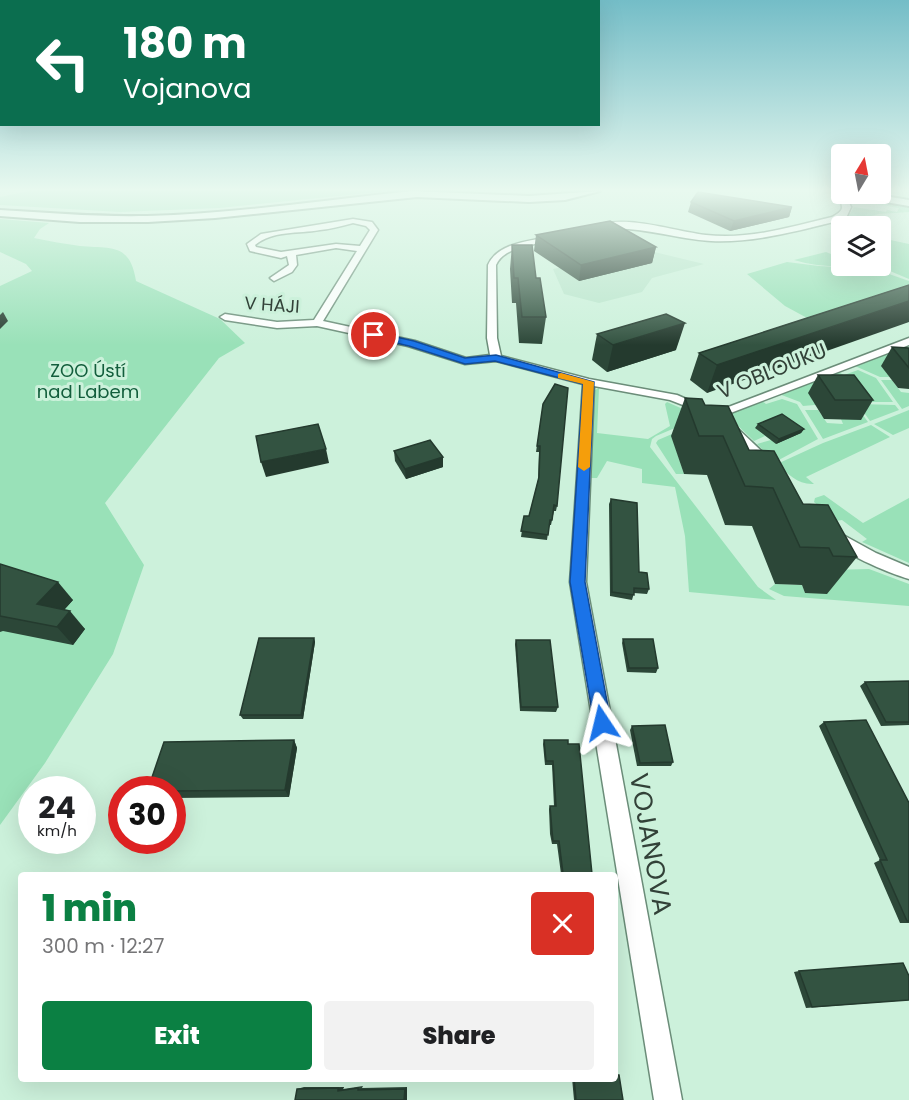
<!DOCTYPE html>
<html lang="en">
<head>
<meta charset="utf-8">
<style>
	body { margin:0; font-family:Poppins,sans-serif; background:#f2f2f2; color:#202124; height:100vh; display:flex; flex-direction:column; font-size:22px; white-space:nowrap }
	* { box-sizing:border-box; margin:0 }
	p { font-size:20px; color:#757577 }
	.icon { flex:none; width:33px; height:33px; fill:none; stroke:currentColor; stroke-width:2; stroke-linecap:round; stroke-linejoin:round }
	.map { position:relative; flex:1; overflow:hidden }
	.sheet { position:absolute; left:18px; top:872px; width:600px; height:210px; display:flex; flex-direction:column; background:#fff; border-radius:6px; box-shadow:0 6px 24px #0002 }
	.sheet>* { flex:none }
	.top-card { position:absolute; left:0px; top:0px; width:600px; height:126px; box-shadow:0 6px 24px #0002; background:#0b6e4f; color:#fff; overflow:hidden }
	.needle { width:39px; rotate:10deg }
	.fabs { position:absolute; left:831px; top:144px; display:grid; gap:12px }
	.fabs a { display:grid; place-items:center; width:60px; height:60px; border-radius:6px; background:#fff; box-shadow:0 6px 24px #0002; font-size:30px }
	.speed { position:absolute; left:18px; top:776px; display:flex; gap:12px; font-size:30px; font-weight:700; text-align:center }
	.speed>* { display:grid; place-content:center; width:78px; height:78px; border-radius:50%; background:#fff; box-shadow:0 6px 24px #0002; line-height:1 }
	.speed small { font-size:15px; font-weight:400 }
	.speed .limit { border:9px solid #d22; background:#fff; color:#111 }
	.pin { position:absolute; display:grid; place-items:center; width:51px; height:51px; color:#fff; margin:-26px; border:3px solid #fff; border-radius:50%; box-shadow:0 2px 6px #0007 }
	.me { position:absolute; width:66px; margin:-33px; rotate:350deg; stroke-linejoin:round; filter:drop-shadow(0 0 4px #0008) }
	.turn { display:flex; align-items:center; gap:21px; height:126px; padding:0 24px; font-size:27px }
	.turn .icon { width:78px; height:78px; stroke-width:2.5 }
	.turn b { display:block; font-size:42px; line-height:51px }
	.round { display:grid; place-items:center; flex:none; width:63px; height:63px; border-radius:6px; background:#f2f2f2 }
	.head { display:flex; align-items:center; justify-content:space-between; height:102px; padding:0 24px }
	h1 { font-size:36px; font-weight:800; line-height:45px; color:#0b8043 }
	.cta { display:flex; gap:12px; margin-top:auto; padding:12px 24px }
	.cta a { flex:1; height:69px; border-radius:6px; background:#0b8043; color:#fff; font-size:24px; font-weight:800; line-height:69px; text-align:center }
	.cta a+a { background:#f2f2f2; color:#202124 }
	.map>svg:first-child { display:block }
	.built { fill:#bae5cc }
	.green { fill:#99e1b8 }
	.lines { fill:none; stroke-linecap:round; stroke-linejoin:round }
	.street-casing { stroke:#6b8d79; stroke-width:3 }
	.secondary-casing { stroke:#6b8d79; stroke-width:4 }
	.street { fill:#fff; fill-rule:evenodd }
	.secondary { fill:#fff; fill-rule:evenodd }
	.wall { fill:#2c4738 }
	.shaded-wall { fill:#243a2e }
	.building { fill:#335341; stroke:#243a2e; stroke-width:1.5 }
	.route { fill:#1a73e8; stroke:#114b97; stroke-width:1.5 }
	.slow { fill:#f59e0b }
	.labels { text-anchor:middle; stroke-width:6; stroke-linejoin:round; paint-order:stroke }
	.far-street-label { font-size:18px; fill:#324138; stroke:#ccf1db }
	.far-park-label { font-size:18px; fill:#125e3c; stroke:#ccf1db }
	.street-label { font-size:21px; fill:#324138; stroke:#ccf1db }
	.near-street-label { font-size:26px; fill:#324138; stroke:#ccf1db }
</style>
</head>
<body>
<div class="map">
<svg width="909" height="1100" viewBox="0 0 909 1100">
	<rect width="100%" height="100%" fill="#ccf1db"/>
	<!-- built -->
	<path class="built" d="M646,250L704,264L652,278L642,292L599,303L564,294L553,269Z"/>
	<!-- green -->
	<g class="green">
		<path d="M29,191H387L219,208L120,212L0,205V197Z"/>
		<path d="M851,197L909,208V212L879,214L845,222L854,207L886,212L887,210L897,212L899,208L852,200Z"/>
		<path d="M0,219L49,223L40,229L34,238C49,241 65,244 80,246C110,249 130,242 136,281L220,319L245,343L219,358L105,503L144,565L113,654L45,763L0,825V286L32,271L26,264L0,252Z"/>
		<path d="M881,238L909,244V279L890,271L865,266H880Z"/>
		<path d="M826,252L841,258L842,266H854C834,267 813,266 794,260Z"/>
		<path d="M787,262L819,266L875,269L909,281V297L809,319L785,306L747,274Z"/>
		<path d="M901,349L882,366L890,377H880L855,366Z"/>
		<path d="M858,370L876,378L893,402H849L803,406L800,402L779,394L838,372L844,375Z"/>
		<path d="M881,380H892L901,392L909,393V406L902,409Z"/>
		<path d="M599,388L597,433L648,439L670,426L665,404L667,402L701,417L656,436L652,439L650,447L758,587L776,600L689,592L685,536L675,487L642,483V469L607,461L597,478H588L593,391Z"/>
		<path d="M782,399L797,404L818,439L775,462L757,444L771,440L756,429L765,436L754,441L734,422L731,413L761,400L766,404Z"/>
		<path d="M858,404L895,405L899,410L870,421Z"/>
		<path d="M805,410H818L827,423L843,424L841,419H861L860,411L868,422L823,439Z"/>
		<path d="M909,410V428L893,435L874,424Z"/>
		<path d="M705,420L672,437L684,474H676L656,443L658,440Z"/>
		<path d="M871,425L890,437L806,477L814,484C798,485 788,474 777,464L823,443Z"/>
		<path d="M824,495L863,523L909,498V563L862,542L867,539L842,520L835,521L814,502L815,498Z"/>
		<path d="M869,569L909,584V606L784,596L769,589L775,584L802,585L805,593L830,570Z"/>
	</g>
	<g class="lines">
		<!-- street casing -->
		<g class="street-casing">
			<g id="street">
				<path d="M840,193L845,194L851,207L847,216L838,221C796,231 754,243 711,241C672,239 637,224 597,230L593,228C619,212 676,232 706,235C748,240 791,227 832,217C849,208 839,206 840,193Z"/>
				<path d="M353,219L372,222L378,230L323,321L415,341L466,358L490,355L487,338L488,265C498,242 532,241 553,236H556V240C538,244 504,246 496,265L497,338L501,356L589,379L677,395L707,408L701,412L670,400L594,386L586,582L682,1100H654L570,582L583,384L496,361L465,364L408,346L317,326L277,328L225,320L220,317L225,314L277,322L314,320L357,251L336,248L296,255L297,265L292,272L274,281L270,278L289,265L287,256L281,258L250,251L247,244L261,234ZM353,223L366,226L370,230L360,246L336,244L281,252L256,247L255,245C273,230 298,234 320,230C331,229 342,226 353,223Z"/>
				<path d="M909,338V345L720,417H712L710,414Z"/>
				<path d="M732,426L736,427L771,460L773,463L771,466H761L728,433L726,430Z"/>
				<path d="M834,530L876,553L909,567V579C889,573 837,552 827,535L829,531Z"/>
			</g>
		</g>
		<!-- secondary casing -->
		<g class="secondary-casing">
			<g id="secondary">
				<path d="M412,191L529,196L600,191L565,200L529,202L417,197L215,218L148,222H80L0,216V210C49,213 97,217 147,216C235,214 324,200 412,191Z"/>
				<path d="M852,194H873L909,200V206L857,197Z"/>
			</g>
		</g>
		<!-- street -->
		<use href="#street" class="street"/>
		<!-- secondary -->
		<use href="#secondary" class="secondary"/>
	</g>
	<!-- wall -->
	<g class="wall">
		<path d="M691,202L792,207L789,217L730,231L688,212Z"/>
		<path d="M536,235L656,247L652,263L579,281L534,251Z"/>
		<path d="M512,245L536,278L546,317L542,344L519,343L516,303H512L510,269Z"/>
		<path d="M909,285L707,393L690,380L699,353Z"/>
		<path d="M597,334L676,350L607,372L592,360Z"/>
		<path d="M892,347L909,348V389L898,388L881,366Z"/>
		<path d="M818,375L873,400L861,420L824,419L808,393Z"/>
		<path d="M685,398L705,405L749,450L857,557L827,594L805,593L802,585L775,584L752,526L725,525L707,475L684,474L671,436Z"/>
		<path d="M543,404L557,506L556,511H554L551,525H549L547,540L521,537L524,516H529L538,480L539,452H536Z"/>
		<path d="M758,424L804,429L801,433L776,444L755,428Z"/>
		<path d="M394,451L443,467L406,479L395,461Z"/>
		<path d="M611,499L639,572L649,589L647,594L634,593L632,600L610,596L609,504Z"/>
		<path d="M0,564L73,600L64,610L85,629L73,645L3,631L0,632Z"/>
		<path d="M314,638L315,642L303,719H243L240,715Z"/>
		<path d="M623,639L658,668L656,673L627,672L622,643Z"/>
		<path d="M516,640L558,707L556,712L520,711L515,644Z"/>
		<path d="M909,681V725L881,726L860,686L865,682Z"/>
		<path d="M824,722L909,803V923H900L874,863L880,860L819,726Z"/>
		<path d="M632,726L673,762L671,766H637L630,730Z"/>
		<path d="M294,740L297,748L289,797L172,798V789Z"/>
		<path d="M544,740L568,744L592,874H561L557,844H552L550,834L549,809L550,806H554L552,765H545L543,744Z"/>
		<path d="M799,971L909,1000L806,1008L794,972Z"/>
		<path d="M615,1075H619L623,1100H574L572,1078H615Z"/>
		<path d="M363,1086L362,1088L407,1087V1100L297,1089L304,1087H344L343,1089Z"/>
	</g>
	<!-- shaded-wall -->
	<g class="shaded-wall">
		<path d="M792,207L789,217L730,231L734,221Z"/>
		<path d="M656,247L652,263L579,281L581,265Z"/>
		<path d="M909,301V322L707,393L717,365Z"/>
		<path d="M3,312L8,321L0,329V315Z"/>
		<path d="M685,323L676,350L607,372L613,345Z"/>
		<path d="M804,429L801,433L776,444L779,439Z"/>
		<path d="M326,449L329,463L266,477L261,462Z"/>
		<path d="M443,457V467L406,479L405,469Z"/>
		<path d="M58,582L73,600L53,622L37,604Z"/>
		<path d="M70,611L85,629L73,645L57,627Z"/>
		<path d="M314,638L315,642L303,719L301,715Z"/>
		<path d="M294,740L297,748L289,797L285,790Z"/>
		<path d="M344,1087L343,1089L338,1091V1088Z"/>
		<path d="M407,1087V1100H404L405,1089Z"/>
	</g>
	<!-- building -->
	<g class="building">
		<path d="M698,192L792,207L734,221L691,202Z"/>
		<path d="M610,221L656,247L581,265L536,235Z"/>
		<path d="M512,245H532L536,278H540L546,317H522L518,278H514Z"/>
		<path d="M909,285V301L717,365L699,353Z"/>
		<path d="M666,314L685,323L613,345L597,334Z"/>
		<path d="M892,347L909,348V368Z"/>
		<path d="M818,375H854L873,400H835Z"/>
		<path d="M555,384L568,388L557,506L554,505L552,520H550L548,535L521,531L524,516H529L539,477L540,446H537L543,404Z"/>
		<path d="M685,398L702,399L705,405L728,406L749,450L774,451L803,504L828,505L857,557L833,556L829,548L800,547L773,488L745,486L723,436H699Z"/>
		<path d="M782,414L804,429L779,439L758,424Z"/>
		<path d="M318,424L326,449L261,462L256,436Z"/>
		<path d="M430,440L443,457L405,469L394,451Z"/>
		<path d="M611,499L637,503L639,572L647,573L649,589L634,588V595L612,592Z"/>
		<path d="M0,564L58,582L37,604L70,611L57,627L0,616Z"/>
		<path d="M259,638H314L301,715H240Z"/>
		<path d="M623,639H653L658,668H629Z"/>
		<path d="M516,640H550L558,707H521Z"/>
		<path d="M909,681V722H886L865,682Z"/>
		<path d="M866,720L909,803V921H907L880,860H887L824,722Z"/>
		<path d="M665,725L673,762L640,763L632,726Z"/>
		<path d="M294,740L285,790L172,791V789H148L164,742Z"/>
		<path d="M544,740H568V744H579L592,874H563L559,841H553L552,831L550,806H556L553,761H546Z"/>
		<path d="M903,963L909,976V1000L812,1007L799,971Z"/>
		<path d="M615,1075H619L623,1100H576L574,1078H615Z"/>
		<path d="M338,1088V1091L358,1088V1090L405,1089L404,1100H295L297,1089Z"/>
	</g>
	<!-- sky -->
	<linearGradient id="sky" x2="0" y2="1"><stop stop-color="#74bdc7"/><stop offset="0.55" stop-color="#e8f9ef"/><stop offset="1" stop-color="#e8f9ef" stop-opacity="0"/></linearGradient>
	<rect width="909" height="345" fill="url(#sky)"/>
	<!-- route -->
	<path class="route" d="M374,332L414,341L465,358L496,355L594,382L585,582L611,723L608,729L602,731L596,729L594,723L570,582L583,384L495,361L465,364L409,346L370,337L369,335Z"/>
	<!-- slow -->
	<path class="slow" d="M561,373L594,382L590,467L584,471L578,467L583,384L558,378V374Z"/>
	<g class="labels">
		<!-- far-street labels -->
		<g class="far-street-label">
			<text transform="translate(272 305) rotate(4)" y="6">V HÁJI</text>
		</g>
		<!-- far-park labels -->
		<g class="far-park-label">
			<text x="88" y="377">ZOO Ústí<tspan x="88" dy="21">nad Labem</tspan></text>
		</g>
		<!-- street labels -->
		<g class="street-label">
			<text transform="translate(772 371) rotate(-22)" y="7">V OBLOUKU</text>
		</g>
		<!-- near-street labels -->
		<g class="near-street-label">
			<text transform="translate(651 844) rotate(80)" y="9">VOJANOVA</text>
		</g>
	</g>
</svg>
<div class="fabs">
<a><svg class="needle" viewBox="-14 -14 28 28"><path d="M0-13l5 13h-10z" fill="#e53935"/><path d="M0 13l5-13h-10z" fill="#757577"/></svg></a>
<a><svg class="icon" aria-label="layers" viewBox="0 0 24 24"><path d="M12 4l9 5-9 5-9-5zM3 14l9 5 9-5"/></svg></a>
</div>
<div class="speed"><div>24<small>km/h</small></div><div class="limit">30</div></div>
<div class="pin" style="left:374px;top:335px;background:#d93025"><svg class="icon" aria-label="arrive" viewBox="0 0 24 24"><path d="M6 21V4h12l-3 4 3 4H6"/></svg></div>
<svg class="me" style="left:602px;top:723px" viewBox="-20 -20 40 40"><path d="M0-17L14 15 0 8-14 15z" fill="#1a73e8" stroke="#fff" stroke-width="4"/></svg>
<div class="top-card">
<div class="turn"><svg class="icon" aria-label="left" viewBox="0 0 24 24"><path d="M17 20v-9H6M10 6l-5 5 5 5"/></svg><div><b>180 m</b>Vojanova</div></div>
</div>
<section class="sheet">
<div class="head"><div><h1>1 min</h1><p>300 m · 12:27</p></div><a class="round" style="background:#d93025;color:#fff"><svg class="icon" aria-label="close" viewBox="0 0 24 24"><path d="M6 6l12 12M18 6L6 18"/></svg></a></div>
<div class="cta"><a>Exit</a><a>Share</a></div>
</section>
</div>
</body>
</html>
